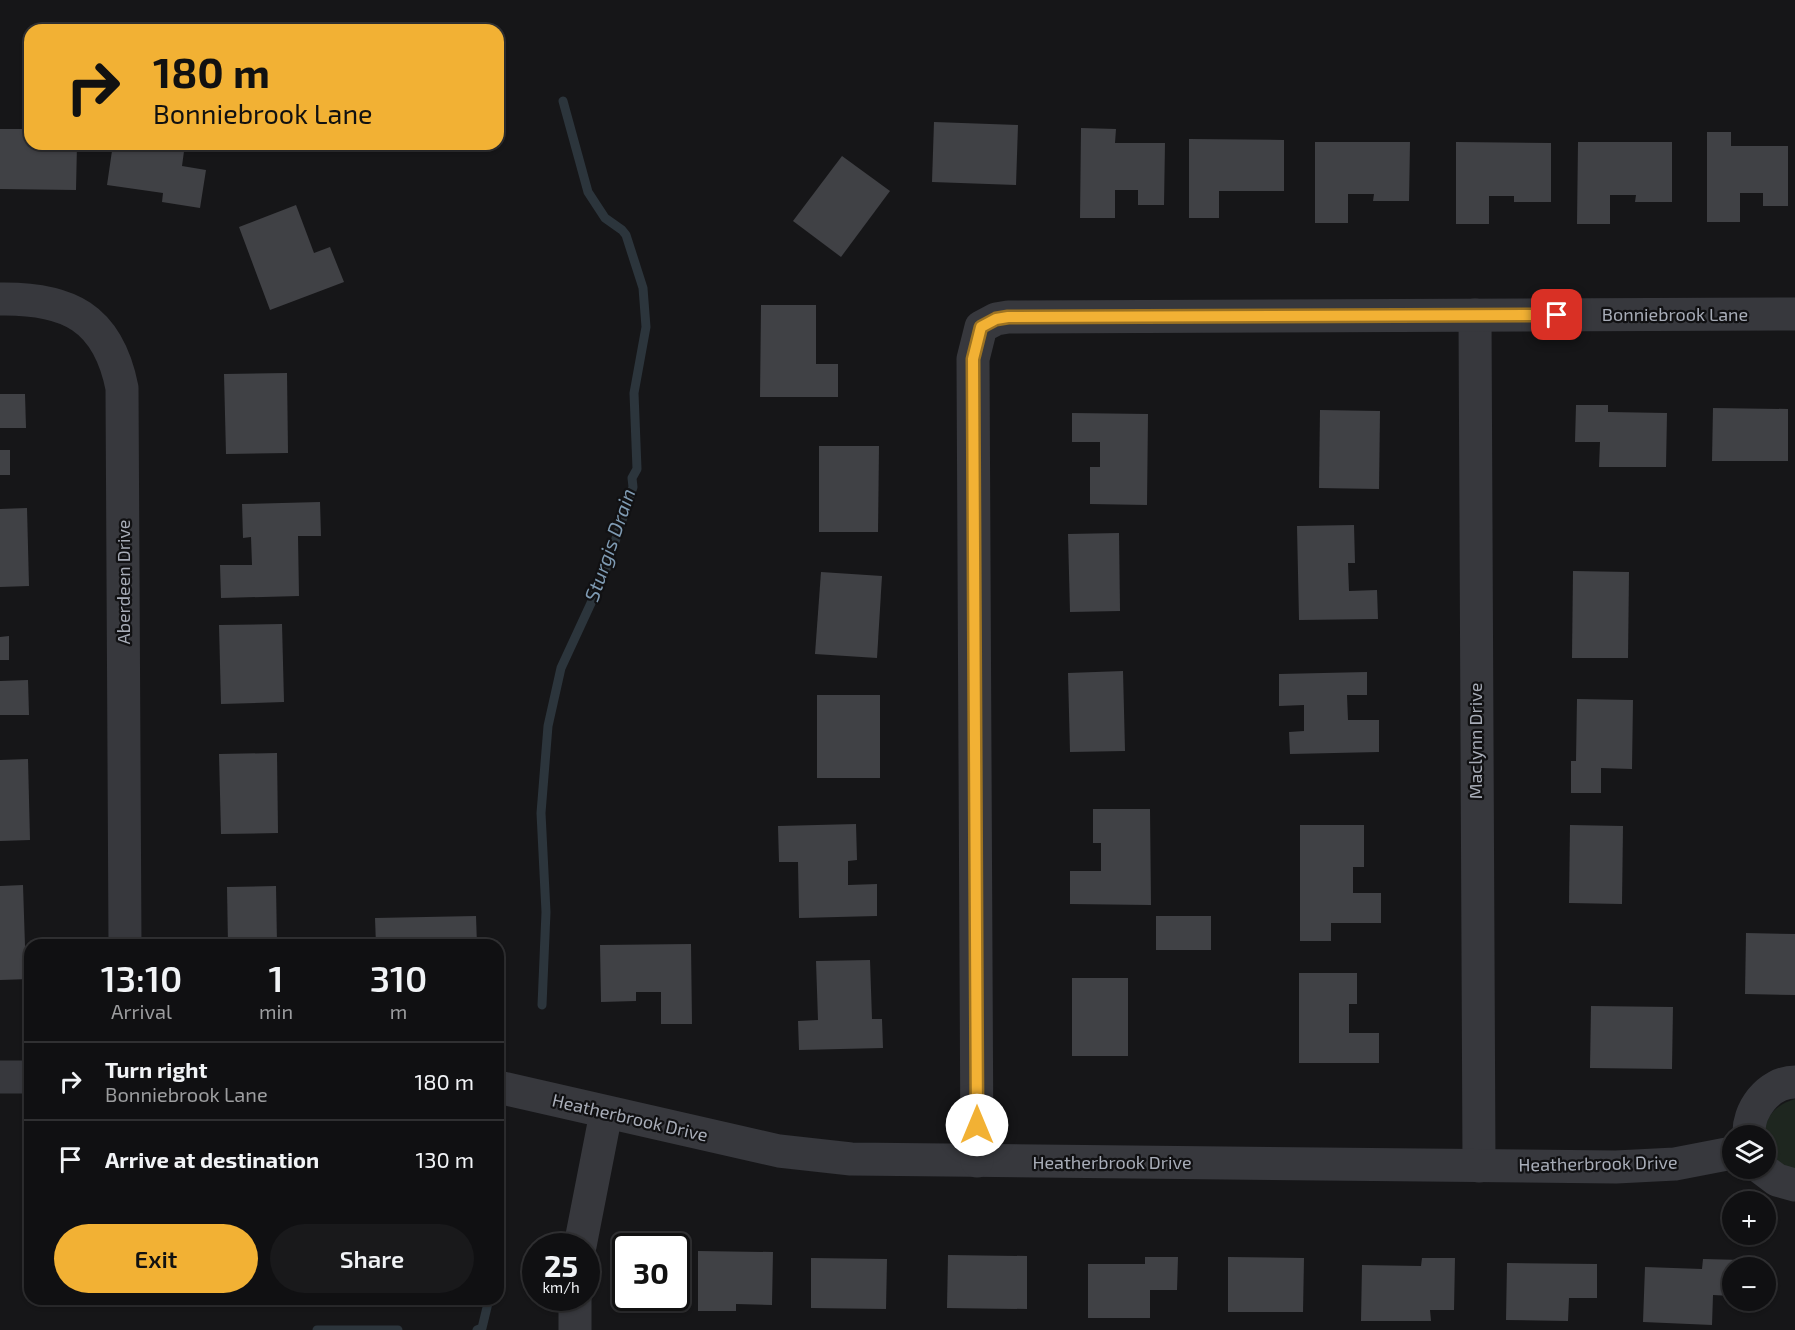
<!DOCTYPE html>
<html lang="en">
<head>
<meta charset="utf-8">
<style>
	body { margin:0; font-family:"Exo 2",sans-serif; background:#19191b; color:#f1f3f6; height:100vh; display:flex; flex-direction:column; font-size:22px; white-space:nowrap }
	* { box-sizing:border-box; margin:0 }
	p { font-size:20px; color:#9c9d9f }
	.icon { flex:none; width:33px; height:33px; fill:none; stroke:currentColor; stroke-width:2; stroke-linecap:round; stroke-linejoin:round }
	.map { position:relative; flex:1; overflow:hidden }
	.side { position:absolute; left:24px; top:939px; width:480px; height:366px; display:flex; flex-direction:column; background:#101012; border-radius:18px; box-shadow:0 2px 4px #0004,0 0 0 2px #303032 }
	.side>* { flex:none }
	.top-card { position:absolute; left:24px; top:24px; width:480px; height:126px; border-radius:18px; box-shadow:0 2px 4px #0004,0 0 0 2px #303032; background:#f2b134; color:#111; overflow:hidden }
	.controls { position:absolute; left:1722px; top:1125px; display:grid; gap:12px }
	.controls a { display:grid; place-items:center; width:54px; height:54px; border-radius:50%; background:#101012; box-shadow:0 2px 4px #0004,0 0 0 2px #303032; font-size:30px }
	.speed { position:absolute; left:522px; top:1233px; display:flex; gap:12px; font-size:30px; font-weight:700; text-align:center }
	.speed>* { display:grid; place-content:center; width:78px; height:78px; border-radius:50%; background:#101012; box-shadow:0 2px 4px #0004,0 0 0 2px #303032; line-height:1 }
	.speed small { font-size:15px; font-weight:400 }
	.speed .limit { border:3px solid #111; border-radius:9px; background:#fff; color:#111 }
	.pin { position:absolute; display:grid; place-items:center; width:51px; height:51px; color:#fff; margin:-26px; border-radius:12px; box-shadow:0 3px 9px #0006 }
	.me { position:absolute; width:66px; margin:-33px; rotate:0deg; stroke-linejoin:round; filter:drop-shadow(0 0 4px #0008) }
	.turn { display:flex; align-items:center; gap:21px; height:126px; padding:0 30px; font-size:27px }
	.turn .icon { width:78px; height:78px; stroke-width:2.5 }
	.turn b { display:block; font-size:42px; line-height:51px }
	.eta { display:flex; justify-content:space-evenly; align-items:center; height:102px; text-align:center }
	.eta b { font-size:36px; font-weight:600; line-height:42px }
	.button { display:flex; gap:12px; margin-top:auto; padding:12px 30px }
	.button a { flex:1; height:69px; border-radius:36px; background:#f2b134; color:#111; font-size:24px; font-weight:600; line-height:69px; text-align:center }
	.button a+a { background:#19191b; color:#f1f3f6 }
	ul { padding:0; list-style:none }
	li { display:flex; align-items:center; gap:18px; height:78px; padding:0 30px; border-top:2px solid #303032 }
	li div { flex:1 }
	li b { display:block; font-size:22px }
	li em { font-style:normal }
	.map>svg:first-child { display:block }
	.green { fill:#1e261f }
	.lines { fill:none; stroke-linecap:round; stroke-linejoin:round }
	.stream { stroke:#2c353c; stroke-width:9 }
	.building { fill:#404145 }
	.minor { stroke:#37383d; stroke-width:33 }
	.route-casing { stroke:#9d7322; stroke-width:15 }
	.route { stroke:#f2b134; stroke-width:10 }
	.labels { text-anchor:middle; stroke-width:4.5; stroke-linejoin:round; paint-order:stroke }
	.street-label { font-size:18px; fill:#a8adb8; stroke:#111113 }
	.water-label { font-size:20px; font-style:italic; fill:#7f9bb3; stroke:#111113 }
</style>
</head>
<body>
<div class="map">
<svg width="1795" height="1330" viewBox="0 0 1795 1330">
	<rect width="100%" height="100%" fill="#161618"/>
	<!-- green -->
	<path class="green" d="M1795,1099V1171C1756,1157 1753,1111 1795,1099Z"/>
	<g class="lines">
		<!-- stream -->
		<g class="stream">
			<path d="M542,1005L546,912L541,813L548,726L561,668L604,575L633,487L632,478L637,469L634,393L646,327L643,288L626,235L622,230L605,218L588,192L563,101"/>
			<path d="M317,1330H398"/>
			<path d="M477,1330L482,1328L489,1299"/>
		</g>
	</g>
	<!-- building -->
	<g class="building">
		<path d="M934,122L1018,125L1016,185L932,182Z"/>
		<path d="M1081,128L1116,129L1115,143H1165L1164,205H1138V190H1115V218H1080Z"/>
		<path d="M0,129H30V144H77L76,190L0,189Z"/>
		<path d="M1707,132H1731V146H1788V206H1763V193H1740V222H1707Z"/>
		<path d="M1189,139L1284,140V191H1219V218H1189Z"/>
		<path d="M1315,142H1410L1409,201H1373L1374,194H1348V223H1315Z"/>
		<path d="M1456,142L1551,143V202H1514V196H1489V224H1456Z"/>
		<path d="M1578,142H1672V202H1635L1636,195H1610V224H1577Z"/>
		<path d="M113,144H185L182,166L206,170L200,208L162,202L163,193L107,185Z"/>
		<path d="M842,156L890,191L841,257L793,221Z"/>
		<path d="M296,205L314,253L330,247L344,282L270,310L239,227Z"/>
		<path d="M761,305H816V364H838V397H760Z"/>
		<path d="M287,373L288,453L226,454L224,374Z"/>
		<path d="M0,394H25L26,428H0Z"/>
		<path d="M1576,405H1608V412L1667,413L1666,467H1599L1600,442H1575Z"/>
		<path d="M1713,408L1788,409V461H1712Z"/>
		<path d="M1320,410L1380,411L1379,489L1319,488Z"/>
		<path d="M1072,413L1148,414L1147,505L1090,504V467H1100V442H1072Z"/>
		<path d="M819,446H879L878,532H819Z"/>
		<rect x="0" y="450" width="10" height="25"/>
		<path d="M320,502L321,536H298L299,596L221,598L220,565H252L251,537L243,538L242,504Z"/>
		<path d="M27,508L29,586L0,587V509Z"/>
		<path d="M1354,525L1355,563H1348L1349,591L1377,590L1378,619L1299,620L1297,526Z"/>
		<path d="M1119,533L1120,611L1070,612L1068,534Z"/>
		<path d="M1573,571L1629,572L1628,658H1572Z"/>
		<path d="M821,572L882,576L877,658L815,654Z"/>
		<path d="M282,624L284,702L221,704L219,625Z"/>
		<path d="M9,636V660H0V637Z"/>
		<path d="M1123,671L1125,751L1070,752L1068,673Z"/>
		<path d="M1367,672V695H1347L1348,720H1379V752L1290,754L1289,732L1304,731V705L1279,706V674Z"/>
		<path d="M28,680L29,715H0V681Z"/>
		<rect x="817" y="695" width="63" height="83"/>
		<path d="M1577,699L1633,700L1632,769L1601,768V793H1571V761H1576Z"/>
		<path d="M277,753L278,833L221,834L219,754Z"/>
		<path d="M28,759L30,840L0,841V760Z"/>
		<path d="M1093,809H1150L1151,905L1070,904V871H1101V843H1093Z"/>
		<path d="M856,824L857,860L848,861V885L877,884V916L799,918L798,862H779L778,826Z"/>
		<path d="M1300,825H1364V867H1353V893H1381V923H1331V941H1300Z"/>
		<path d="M1570,825L1623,826L1622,904L1569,903Z"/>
		<path d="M23,885L25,946H30V979L0,980V886Z"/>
		<path d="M276,886L277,945H228L227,887Z"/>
		<path d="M476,916L477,945H376L375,918Z"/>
		<rect x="1156" y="916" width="55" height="34"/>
		<path d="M1746,933L1795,934V995L1745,994Z"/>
		<path d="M691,944L692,1024H661V992H636V1001L601,1002L600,945Z"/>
		<path d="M870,960L872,1019H882L883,1048L799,1050L798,1021L818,1020L816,961Z"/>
		<path d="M1299,973H1357V1004H1349V1033H1379V1063H1299Z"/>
		<rect x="1072" y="978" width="56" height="78"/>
		<path d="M1591,1006L1673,1007L1672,1069L1590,1068Z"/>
		<path d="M698,1251L773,1252L772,1305L736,1304V1311H698Z"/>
		<path d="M948,1255L1027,1256V1309L947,1308Z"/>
		<path d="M1145,1257H1178L1177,1290H1150V1318H1088V1264H1145Z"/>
		<path d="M1228,1257L1304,1258L1303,1312H1228Z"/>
		<path d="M811,1258L887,1259L886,1309L811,1308Z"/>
		<path d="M1422,1258H1455L1454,1310H1430L1431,1321H1361L1362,1265L1421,1266Z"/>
		<path d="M1703,1259L1743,1260V1268H1732V1296L1713,1295L1712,1325L1643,1322L1645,1267L1702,1269Z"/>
		<path d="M1507,1263L1597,1264V1298H1569L1568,1321L1506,1320Z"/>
	</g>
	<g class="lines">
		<!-- minor -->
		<g class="minor">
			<path d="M0,299C68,298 108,317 122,388L125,945"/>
			<path d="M1475,315L1479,1166"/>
			<path d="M0,1077H30"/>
			<path d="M498,1087L779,1151L851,1159L1616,1167L1675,1164L1732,1153"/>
			<path d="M1749,1136C1747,1111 1768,1082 1795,1082"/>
			<path d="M977,1161L973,359L981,327L996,319L1008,317L1795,314"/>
			<path d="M1761,1168L1777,1180L1795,1185"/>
			<path d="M580,1246L606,1113"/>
			<path d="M575,1330V1298"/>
		</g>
	</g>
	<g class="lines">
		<!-- route casing -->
		<g class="route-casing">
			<path id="route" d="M977,1125L973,359L981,327L996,319L1008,317L1557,315"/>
		</g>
		<!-- route -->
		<use href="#route" class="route"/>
	</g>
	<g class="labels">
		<!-- street labels -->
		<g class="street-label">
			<text x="1675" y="321">Bonniebrook Lane</text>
			<text transform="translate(124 582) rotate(-90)" y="6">Aberdeen Drive</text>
			<text transform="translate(1476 741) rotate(-90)" y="6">Maclynn Drive</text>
			<text transform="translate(630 1118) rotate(13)" y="6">Heatherbrook Drive</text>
			<text x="1112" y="1169">Heatherbrook Drive</text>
			<text transform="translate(1598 1164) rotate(-1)" y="6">Heatherbrook Drive</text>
		</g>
		<!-- water labels -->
		<g class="water-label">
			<text transform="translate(610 545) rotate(-71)" y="7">Sturgis Drain</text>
		</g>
	</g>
</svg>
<div class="controls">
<a><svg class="icon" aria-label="layers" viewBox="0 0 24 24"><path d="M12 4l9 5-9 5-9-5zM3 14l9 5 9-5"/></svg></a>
<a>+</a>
<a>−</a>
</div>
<div class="speed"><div>25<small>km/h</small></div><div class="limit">30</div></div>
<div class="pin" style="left:1557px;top:315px;background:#d93025"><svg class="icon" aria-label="arrive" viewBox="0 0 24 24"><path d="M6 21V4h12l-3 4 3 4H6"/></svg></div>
<svg class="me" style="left:977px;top:1125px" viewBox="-20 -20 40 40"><circle r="19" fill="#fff"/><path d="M0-13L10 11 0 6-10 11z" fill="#f2b134"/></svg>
<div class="top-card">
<div class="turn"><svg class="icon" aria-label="right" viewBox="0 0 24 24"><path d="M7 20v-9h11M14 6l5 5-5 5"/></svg><div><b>180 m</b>Bonniebrook Lane</div></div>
</div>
<section class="side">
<div class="eta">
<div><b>13:10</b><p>Arrival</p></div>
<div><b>1</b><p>min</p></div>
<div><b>310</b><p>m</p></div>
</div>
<ul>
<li><svg class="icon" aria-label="right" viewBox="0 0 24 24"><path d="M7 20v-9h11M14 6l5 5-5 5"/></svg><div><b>Turn right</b><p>Bonniebrook Lane</p></div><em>180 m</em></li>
<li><svg class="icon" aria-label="arrive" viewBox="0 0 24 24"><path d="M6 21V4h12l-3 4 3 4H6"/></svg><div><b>Arrive at destination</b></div><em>130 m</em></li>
</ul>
<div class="button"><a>Exit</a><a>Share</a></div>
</section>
</div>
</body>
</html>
